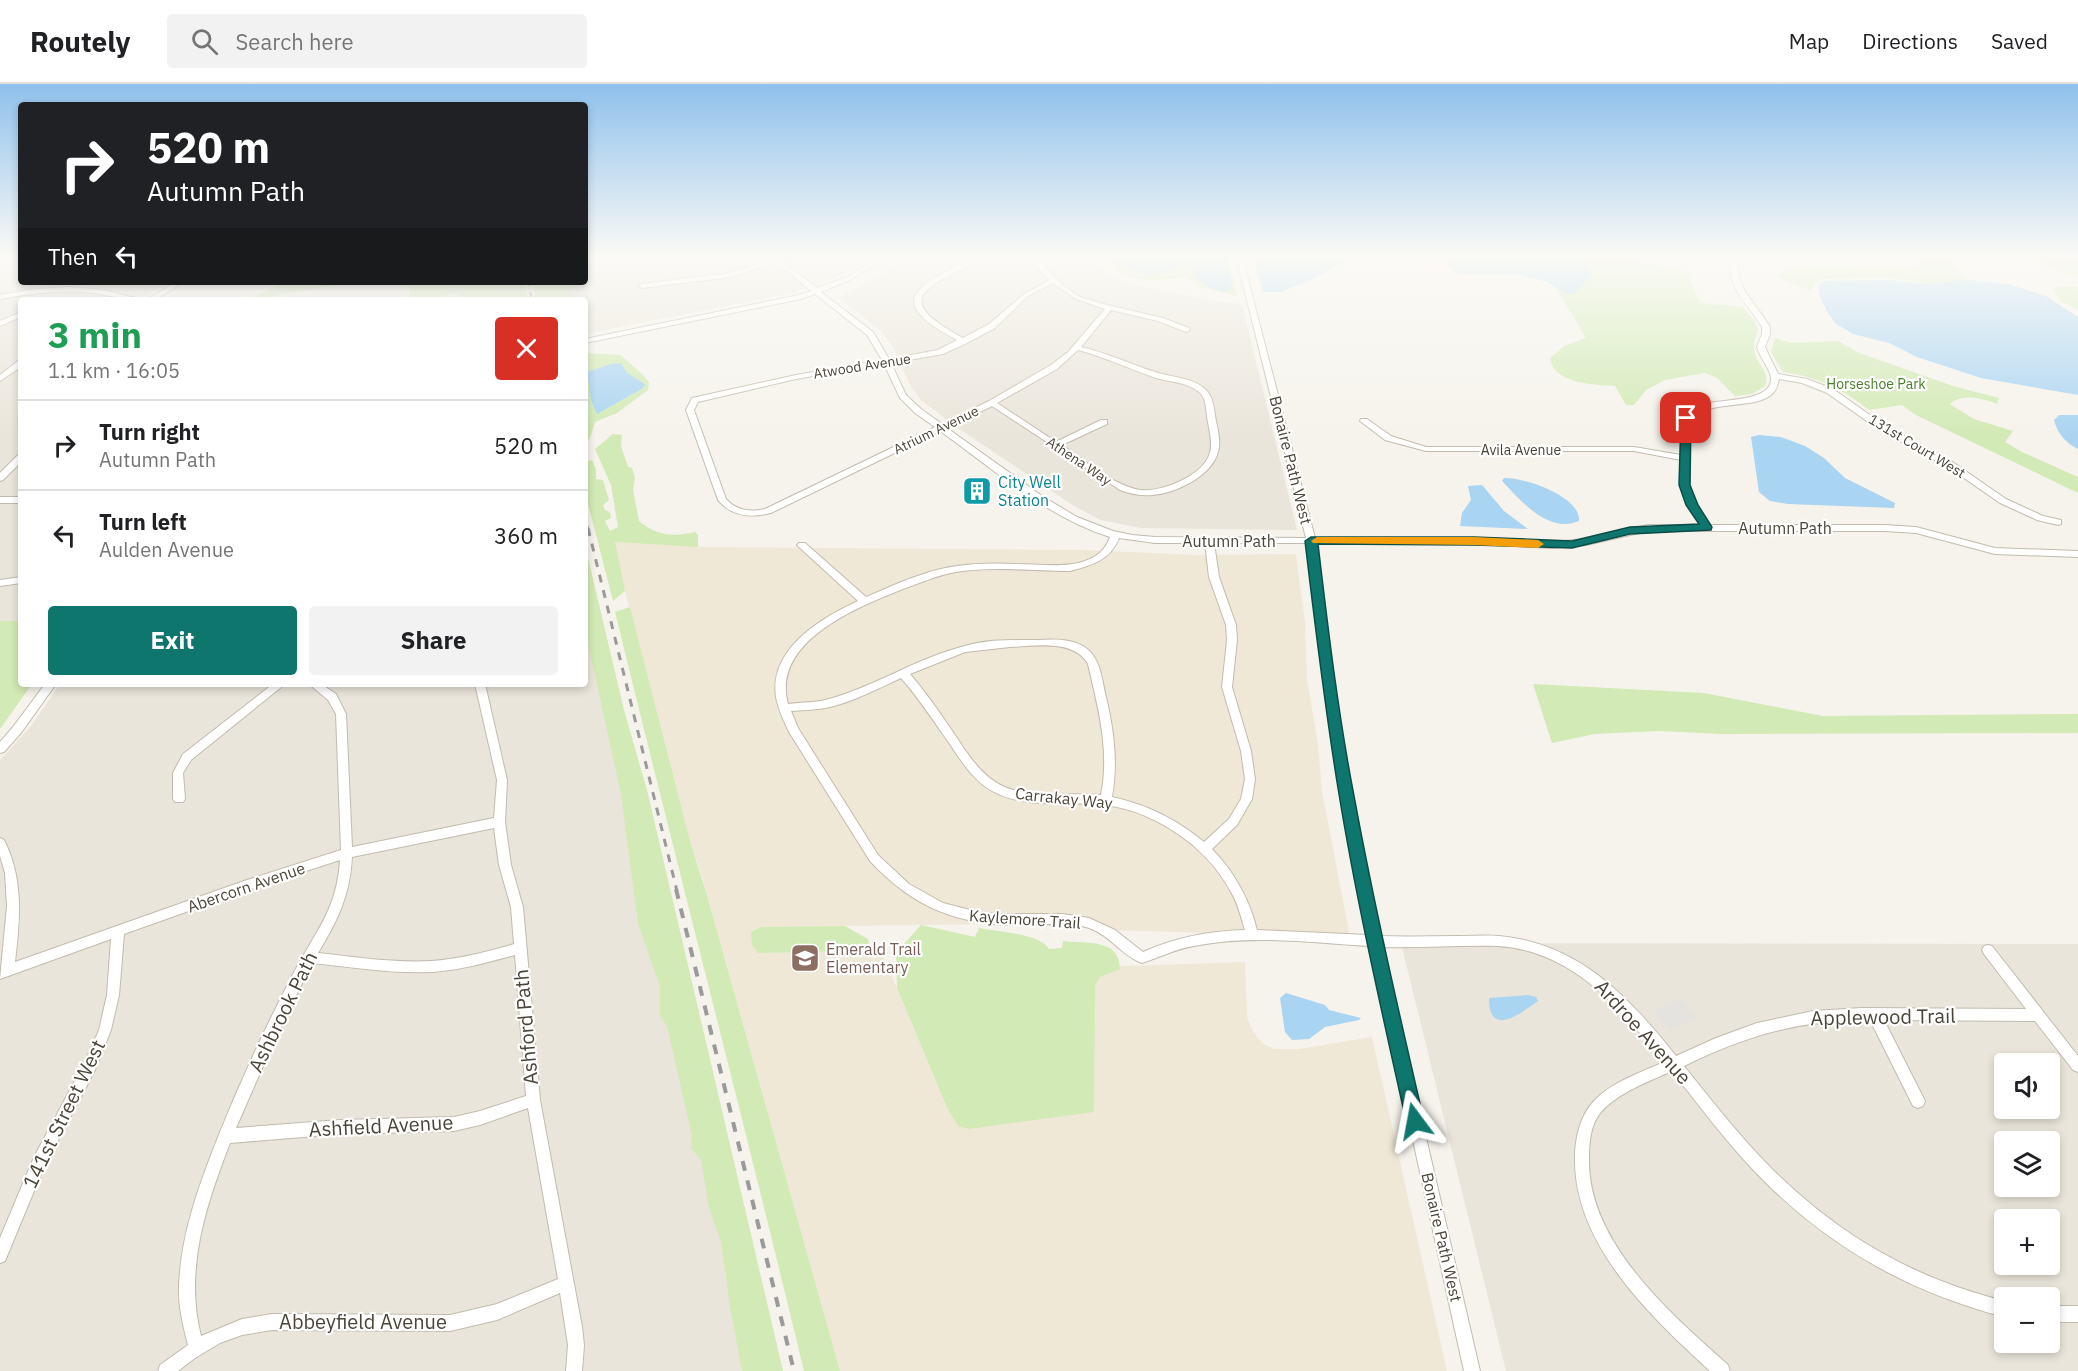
<!DOCTYPE html>
<html lang="en">
<head>
<meta charset="utf-8">
<style>
	body { margin:0; font-family:"IBM Plex Sans",sans-serif; background:#f2f2f2; color:#202124; height:100vh; display:flex; flex-direction:column; font-size:22px; white-space:nowrap }
	* { box-sizing:border-box; margin:0 }
	p { font-size:20px; color:#757577 }
	.icon { flex:none; width:33px; height:33px; fill:none; stroke:currentColor; stroke-width:2; stroke-linecap:round; stroke-linejoin:round }
	.map { position:relative; flex:1; overflow:hidden }
	.details { position:absolute; left:18px; top:213px; width:570px; height:390px; display:flex; flex-direction:column; background:#fff; border-radius:6px; box-shadow:0 3px 9px #0003 }
	.details>* { flex:none }
	.hud { position:absolute; left:18px; top:18px; width:570px; height:183px; border-radius:6px; box-shadow:0 3px 9px #0003; background:#202124; color:#fff; overflow:hidden }
	.tools { position:absolute; left:1994px; top:969px; display:grid; gap:12px }
	.tools a { display:grid; place-items:center; width:66px; height:66px; border-radius:6px; background:#fff; box-shadow:0 3px 9px #0003; font-size:30px }
	.pin { position:absolute; display:grid; place-items:center; width:51px; height:51px; color:#fff; margin:-26px; border-radius:12px; box-shadow:0 3px 9px #0006 }
	.me { position:absolute; width:66px; margin:-33px; rotate:347deg; stroke-linejoin:round; filter:drop-shadow(0 0 4px #0008) }
	.turn { display:flex; align-items:center; gap:21px; height:126px; padding:0 30px; font-size:27px }
	.turn .icon { width:78px; height:78px; stroke-width:2.5 }
	.turn b { display:block; font-size:42px; line-height:51px }
	.then { display:flex; align-items:center; height:57px; padding:0 30px; background:#0003; gap:12px; font-size:22px }
	.round { display:grid; place-items:center; flex:none; width:63px; height:63px; border-radius:6px; background:#f2f2f2 }
	.summary { display:flex; align-items:center; justify-content:space-between; height:102px; padding:0 30px }
	h1 { font-size:36px; font-weight:800; line-height:45px; color:#1e9e55 }
	.cta { display:flex; gap:12px; margin-top:auto; padding:12px 30px }
	.cta a { flex:1; height:69px; border-radius:6px; background:#0f766e; color:#fff; font-size:24px; font-weight:800; line-height:69px; text-align:center }
	.cta a+a { background:#f2f2f2; color:#202124 }
	ul { padding:0; list-style:none }
	li { display:flex; align-items:center; gap:18px; height:90px; padding:0 30px; border-top:2px solid #e0e0e0 }
	li div { flex:1 }
	li b { display:block; font-size:22px }
	li em { font-style:normal }
	header { display:flex; align-items:center; gap:36px; box-sizing:border-box; height:84px; padding:0 30px; background:#fff; border-bottom:2px solid #e0e0e0 }
	header strong { font-size:28px }
	nav { display:flex; gap:33px; margin-inline-start:auto; font-size:21px }
	.search { width:420px; height:54px; background:#f2f2f2; display:flex; align-items:center; gap:15px; box-sizing:border-box; padding:0 21px; border-radius:6px; color:#757577; font-size:22px }
	.map>svg:first-child { display:block }
	.residential { fill:#eae5da; fill-rule:evenodd }
	.education { fill:#efe8d6 }
	.green { fill:#d2eab5 }
	.parking { fill:#e5e3e0 }
	.water { fill:#a9d4f2 }
	.lines { fill:none; stroke-linecap:round; stroke-linejoin:round }
	.minor-casing { stroke:#c2bbae; stroke-width:2 }
	.minor { fill:#fff; fill-rule:evenodd }
	.rail-far2 { stroke:#9a9a9a; stroke-width:2; stroke-dasharray:5 5; stroke-linecap:butt }
	.rail-far1 { stroke:#9a9a9a; stroke-width:3; stroke-dasharray:8 8; stroke-linecap:butt }
	.rail { stroke:#9a9a9a; stroke-width:4; stroke-dasharray:10 10; stroke-linecap:butt }
	.route { fill:#0f766e; stroke:#0a4d48; stroke-width:1.5 }
	.slow { fill:#f59e0b }
	.labels { text-anchor:middle; stroke-width:4.5; stroke-linejoin:round; paint-order:stroke }
	.far-street-label { font-size:14px; fill:#4b4439; stroke:#fff }
	.far-park-label { font-size:14px; fill:#4a7f2a; stroke:#fff }
	.street-label { font-size:16px; fill:#4b4439; stroke:#fff }
	.culture-label { font-size:16px; fill:#0d838f; stroke:#fff; text-anchor:start }
	.education-label { font-size:16px; fill:#785e54; stroke:#fff; text-anchor:start }
	.near-street-label { font-size:20px; fill:#4b4439; stroke:#fff }
</style>
</head>
<body>
<header>
<strong>Routely</strong>
<div class="search"><svg class="icon" aria-label="search" viewBox="0 0 24 24"><circle cx="10" cy="10" r="6"/><path d="M15 15l6 6"/></svg>Search here</div>
<nav><a>Map</a><a>Directions</a><a>Saved</a></nav>
</header>
<div class="map">
<svg width="2078" height="1287" viewBox="0 0 2078 1287">
	<rect width="100%" height="100%" fill="#f6f3ec"/>
	<!-- residential -->
	<g class="residential">
		<path d="M0,172H21V198H170L137,216H21V537H0Z"/>
		<path d="M585,172H869L841,191L792,209L585,250V216H545L540,198H585Z"/>
		<path d="M904,172H1082L1109,192L1133,201L1219,218L1242,220L1297,446L1141,444L1101,436L1074,422L955,342L921,316L911,303L893,263L882,248L839,213L875,195Z"/>
		<path d="M585,513L761,1287H0V676L31,642L60,600H585Z"/>
		<path d="M1401,859L2078,860V1287H1506ZM2004,980H2049V1024H2004ZM2004,1058H2049V1102H2004ZM2004,1136H2049V1180H2004ZM2004,1214H2049V1258H2004Z"/>
	</g>
	<!-- education -->
	<path class="education" d="M615,458L704,463L1084,466L1199,471L1296,470L1305,539L1307,596L1318,660L1322,707L1350,853L1105,846L1089,839L761,843L751,848L758,869L876,867L883,871L948,1026L958,1042L1095,883L1245,878L1247,933L1252,946L1263,960L1274,965H1299L1372,953L1447,1287H840L702,792L690,757L618,480Z"/>
	<!-- green -->
	<g class="green">
		<path d="M1106,172H1228L1237,212L1199,203L1185,193C1157,197 1122,202 1106,172Z"/>
		<path d="M1537,172H1619L1687,188L1700,219L1743,223L1754,236L1758,246C1744,280 1773,281 1765,302L1752,310L1735,312L1717,294L1705,289L1665,296L1646,306L1634,321H1626L1615,302C1595,301 1553,300 1550,274L1564,262L1586,254Z"/>
		<path d="M1912,172H1955L1951,175L1956,180L1955,183L1968,196L1928,200L1885,193L1820,195L1810,206L1787,198L1778,192C1790,176 1883,187 1907,186L1920,181Z"/>
		<path d="M2030,172H2078V194L2029,174Z"/>
		<path d="M286,198H359L281,210L265,216H247Z"/>
		<path d="M388,198H524L528,216H463L456,209L429,215L409,212L410,203L401,199Z"/>
		<path d="M532,198H574L567,216H536Z"/>
		<path d="M2074,202L2078,204V226L2059,216L2053,203Z"/>
		<path d="M1775,254L1791,259L1838,257L1857,268L1953,302L1999,314L1997,320C1983,314 1962,309 1950,320L1974,335L2013,347L2005,358L2022,368L2078,393V409L1916,331L1902,321L1869,326C1843,305 1816,292 1783,288L1771,268Z"/>
		<path d="M585,269L621,271L644,292L649,299L648,306L644,309L617,329L595,338L590,354L585,360Z"/>
		<path d="M613,350L622,351L621,362L628,383L632,384L635,394L633,406L639,437C657,452 673,453 695,448L698,451V463L615,458L625,507L613,517L585,408V378L592,376L596,385V395L603,396L609,416L603,421L605,426L610,428L611,434L605,437L610,447L618,443L611,401L595,365Z"/>
		<path d="M585,461L624,626L647,706L783,1287H742L730,1223L721,1157L709,1124L701,1076L691,1064L692,1052L667,942L660,932V902L638,840L621,710L585,546Z"/>
		<path d="M630,523L690,757L707,811L840,1287H804C743,1034 677,781 615,528Z"/>
		<path d="M0,537H21V600H32L0,645Z"/>
		<path d="M1533,600L1704,609L1823,632L2078,630V649L1723,650L1659,647L1595,650L1552,659Z"/>
		<path d="M921,841L975,853L979,844C997,848 1040,849 1049,865L1062,864L1063,857C1086,860 1120,854 1120,885L1100,893L1095,901L1094,1028L969,1045L958,1042L948,1026L897,904L896,869Z"/>
		<path d="M845,842L868,855L871,867L758,869L752,861L751,848L761,843Z"/>
	</g>
	<!-- parking -->
	<path class="parking" d="M1681,914L1697,933L1669,946L1654,927Z"/>
	<!-- water -->
	<g class="water">
		<path d="M1112,172H1226L1232,200L1228,208L1211,205L1194,193L1192,182L1188,181L1164,189L1143,190L1128,184Z"/>
		<path d="M1253,172H1355L1311,196L1280,208H1263Z"/>
		<path d="M1440,172H1574L1590,182L1592,190L1574,210H1566L1547,198L1519,191L1459,190L1451,185Z"/>
		<path d="M1889,196L1927,200L1967,196L2008,200L2046,212L2078,233V311L1981,294L1917,273L1889,259L1853,250L1835,239L1828,229L1820,213L1818,201L1824,197Z"/>
		<path d="M621,279L627,289L645,300L643,304L597,330L591,316L587,288L611,280Z"/>
		<path d="M2059,331H2078V365C2066,360 2057,348 2054,336Z"/>
		<path d="M1759,351L1781,353L1805,362L1824,374L1845,394L1895,419L1894,424L1788,420L1770,417L1759,408L1751,353Z"/>
		<path d="M1504,394C1523,393 1581,412 1579,437C1548,450 1521,417 1502,397Z"/>
		<path d="M1482,401L1504,427L1528,445L1460,442L1462,429L1471,416L1468,402Z"/>
		<path d="M1286,909L1325,921L1329,926L1361,934L1359,936L1325,943L1309,955L1292,956L1285,948L1280,914Z"/>
		<path d="M1528,911L1536,913L1538,917C1520,930 1489,954 1489,914Z"/>
	</g>
	<g class="lines">
		<!-- minor casing -->
		<g class="minor-casing">
			<g id="minor">
				<path d="M769,172H792L782,177L817,204L848,193L878,172H886L852,195L821,208L873,248L889,275L938,266L957,256C944,249 903,228 917,209C923,199 936,193 947,187C959,180 971,172 985,172C941,201 879,209 963,254L989,240L1024,210L1050,196L1025,172H1033L1037,175L1065,203L1080,213L1107,221L1163,234L1189,244L1190,246L1186,248L1158,237L1111,226L1081,263C1107,269 1130,280 1155,288C1170,293 1195,294 1206,306C1214,314 1214,327 1216,337C1218,347 1221,358 1218,368C1212,392 1174,410 1152,411C1141,412 1131,410 1120,406L992,322L947,344L1042,412L1077,433L1113,447L1132,451L1155,453L1306,454L1236,172H1242L1315,454H1474L1551,458L1586,455L1648,441H1701L1688,421L1681,401V376L1634,367H1426L1385,356L1360,337L1361,335H1367L1391,352L1426,363H1634L1681,371L1682,334C1689,326 1696,322 1706,320C1722,315 1774,318 1771,293C1769,283 1760,274 1757,263L1762,250V243C1750,222 1727,205 1731,178L1707,172L1731,174L1732,172H1738C1734,205 1755,217 1770,243V250L1765,263L1778,290L1807,295L1833,305L1884,341L1954,379L2006,415L2043,432L2061,436V440L2058,441L2037,436L2000,419L1948,383L1878,345L1827,309L1802,299L1779,295C1778,299 1777,305 1774,308C1758,327 1713,314 1690,335L1689,401L1696,421L1710,441H1885L1916,443L1995,464L2078,467V473L1995,470L1916,449L1885,447H1648L1586,461L1551,464L1474,460L1316,459C1333,591 1350,723 1380,852C1406,853 1432,852 1458,852C1472,852 1486,851 1499,852C1579,859 1629,913 1676,972L1716,954L1757,939L1813,927L1862,924L2026,925L1984,870L1982,866L1984,862L1988,861L1992,862L2078,972V988L2073,986L2035,937L1884,936L1925,1017L1923,1022L1918,1024L1913,1022L1870,936C1800,936 1747,951 1684,982C1712,1017 1741,1054 1773,1086C1840,1152 1913,1194 2004,1217V1233C1910,1208 1832,1165 1763,1096C1730,1063 1701,1024 1672,987C1648,998 1619,1008 1601,1028C1590,1041 1589,1059 1589,1076C1588,1159 1671,1230 1728,1281L1730,1287H1710C1651,1233 1573,1160 1575,1073C1575,1055 1580,1032 1593,1018C1611,998 1640,989 1664,978C1620,924 1572,866 1497,862C1459,861 1421,864 1382,863L1480,1287H1464L1370,862C1312,859 1252,850 1194,862C1176,865 1160,873 1142,879C1122,872 1110,851 1089,844C1067,837 1043,841 1020,841C957,841 914,824 870,777L789,648C784,637 778,625 776,613C769,565 821,534 858,517L799,463L797,461L799,459H805L866,513C894,501 926,486 957,482C976,479 997,479 1016,480C1047,480 1097,490 1110,453C1048,434 993,385 940,347L771,429C751,434 732,433 718,416L686,326L692,314L796,291L882,276L867,251L815,210L801,215L585,259V255L799,211L811,207L776,178L731,193L642,204L639,202L642,200L730,189L772,175ZM1053,199L1076,215L1105,225L1068,268L1051,281L989,317L942,340L921,325L906,311L891,279L943,270L967,259L995,244L1028,212ZM1078,266C1105,273 1129,285 1156,294C1169,298 1188,298 1199,308C1206,313 1206,325 1207,333C1209,345 1213,358 1210,369C1203,392 1162,408 1141,406C1115,403 1084,376 1062,361L1107,340V336H1101L1056,358L997,319L1057,285ZM884,280L900,314L915,329L935,343L765,425C750,428 737,427 726,415L694,326L698,318L796,295ZM1119,454L1155,459H1205L1209,493L1226,541L1227,556L1222,603L1241,667L1245,695L1241,715L1229,735L1204,758C1176,735 1148,721 1112,713C1118,679 1114,647 1106,613C1102,597 1101,575 1086,564C1072,554 1053,555 1037,556C1013,556 988,555 965,562C917,574 876,602 829,615C816,619 802,618 788,620C771,557 858,523 903,505C920,499 938,491 956,488C993,482 1032,487 1070,487C1090,482 1111,476 1119,454ZM1214,459H1307C1323,591 1339,722 1368,851L1257,846C1249,814 1234,788 1212,765L1237,741L1252,715L1255,695L1251,667L1232,603L1237,556L1236,541L1219,493ZM1010,563C1034,562 1074,555 1088,580C1098,624 1110,666 1101,711C1072,709 1042,713 1013,706C980,697 965,664 946,638C935,622 923,605 910,590L965,568ZM901,594C916,611 929,630 942,649C957,669 969,694 992,707C1023,724 1061,718 1095,720C1149,723 1206,760 1231,808C1238,820 1241,833 1245,846C1209,847 1176,853 1143,868L1115,846L1089,834L1063,830H998L978,828L943,819L909,800L878,771L798,644L791,627C802,626 813,626 825,624C851,619 877,605 901,594Z"/>
				<path d="M176,198H184L155,216H146Z"/>
				<path d="M70,203L104,206L143,216C123,216 105,210 86,208C57,206 28,210 0,215V211L35,205Z"/>
				<path d="M21,228V233L0,242V237Z"/>
				<path d="M18,277H21V283L0,297V291Z"/>
				<path d="M18,371H21V378L3,396L0,397V389Z"/>
				<rect x="0" y="413" width="21" height="6"/>
				<path d="M21,493V499L0,502V496Z"/>
				<path d="M45,600H56L21,649L4,668L0,669V658L13,643Z"/>
				<path d="M273,600H285L191,676L183,689L185,715L183,718H175L173,715V689L183,670Z"/>
				<path d="M309,600H321L336,610L346,630L352,763L494,734L497,696L475,600H485L507,696L505,738L511,781L523,823L540,1016L582,1243L584,1261L582,1287H566L568,1261L560,1209L497,1236L450,1247L272,1246L242,1251L220,1259L195,1274L178,1287H158L160,1281L188,1261C183,1241 178,1222 179,1202C181,1150 199,1101 218,1053C240,998 265,944 292,892C314,849 337,827 340,776L245,807L124,850L119,911L111,946L95,986L44,1083L5,1177L0,1179V1154L34,1073L85,978L99,946L107,911L111,855L0,895L7,822L5,789L0,772V754L4,756C24,795 20,836 15,878L244,797L341,766L336,630L328,616ZM494,744L499,781L511,823L514,860C487,868 459,875 431,877C393,879 356,873 318,869C338,836 350,811 352,773ZM515,871L526,1012L480,1027L454,1033L340,1036L236,1044L277,950L312,879C352,883 392,890 433,888C461,886 488,878 515,871ZM528,1024L558,1195L497,1220L450,1231L272,1230L242,1235L201,1252C184,1185 206,1121 230,1059L340,1050L454,1047L480,1041Z"/>
				<rect x="2049" y="1222" width="29" height="16"/>
			</g>
		</g>
		<!-- minor -->
		<use href="#minor" class="minor"/>
		<!-- rail-far2 -->
		<g class="rail-far2">
			<path d="M528,198L532,216"/>
			<path d="M585,432L588,445"/>
		</g>
		<!-- rail-far1 -->
		<path class="rail-far1" d="M588,444L677,807"/>
		<!-- rail -->
		<path class="rail" d="M676,805L794,1287"/>
	</g>
	<!-- sky -->
	<linearGradient id="sky" x2="0" y2="1"><stop stop-color="#8fc1ec"/><stop offset="0.49" stop-color="#fbfaf6"/><stop offset="1" stop-color="#fbfaf6" stop-opacity="0"/></linearGradient>
	<rect width="2078" height="353" fill="url(#sky)"/>
	<!-- route -->
	<path class="route" d="M1686,331L1691,334L1690,401L1698,421L1712,443L1711,446L1630,450L1572,464L1474,461L1318,460C1328,545 1338,629 1354,712C1374,821 1399,929 1424,1037L1421,1043L1415,1045L1409,1043L1406,1037C1382,928 1357,820 1339,710C1325,626 1315,541 1305,457L1311,453H1474L1572,457L1630,443L1699,440L1686,421L1679,401L1681,334Z"/>
	<!-- slow -->
	<path class="slow" d="M1317,453H1474L1538,456L1544,460L1538,464L1474,461L1313,459L1311,457Z"/>
	<!-- icons -->
	<defs>
		<g id="building-square" transform="scale(1.5)"><rect x="-9" y="-9" width="18" height="18" rx="4" fill="#0f9aa8" stroke="#fff"/><path d="M-4-6H4V6H1V3H-1V6H-4ZM-2.5-4.3h1.7v1.8h-1.7ZM.8-4.3h1.7v1.8H.8ZM-2.5-1h1.7V.8h-1.7ZM.8-1h1.7V.8H.8Z" fill="#fff"/></g>
		<g id="school-square" transform="scale(1.5)"><rect x="-9" y="-9" width="18" height="18" rx="4" fill="#8d6e63" stroke="#fff"/><path d="M0-5L7-2L0 1L-7-2ZM-4 1L0 2.5L4 1V4Q0 6-4 4Z" fill="#fff"/></g>
	</defs>
	<g fill-rule="evenodd">
		<use href="#building-square" x="977" y="407"/>
		<use href="#school-square" x="805" y="874"/>
	</g>
	<g class="labels">
		<!-- far-street labels -->
		<g class="far-street-label">
			<text transform="translate(862 282) rotate(-9)" y="5">Atwood Avenue</text>
			<text transform="translate(936 346) rotate(-26)" y="5">Atrium Avenue</text>
			<text transform="translate(1917 362) rotate(31)" y="5">131st Court West</text>
			<text x="1521" y="371">Avila Avenue</text>
			<text transform="translate(1079 377) rotate(34)" y="5">Athena Way</text>
		</g>
		<!-- far-park labels -->
		<g class="far-park-label">
			<text x="1876" y="305">Horseshoe Park</text>
		</g>
		<!-- street labels -->
		<g class="street-label">
			<text transform="translate(1291 376) rotate(76)" y="6">Bonaire Path West</text>
			<text x="1785" y="450">Autumn Path</text>
			<text x="1229" y="463">Autumn Path</text>
			<text transform="translate(1064 714) rotate(6)" y="6">Carrakay Way</text>
			<text transform="translate(246 803) rotate(-19)" y="6">Abercorn Avenue</text>
			<text transform="translate(1025 835) rotate(4)" y="6">Kaylemore Trail</text>
			<text transform="translate(1442 1153) rotate(77)" y="6">Bonaire Path West</text>
		</g>
		<!-- culture labels -->
		<g class="culture-label">
			<text x="998" y="404">City Well<tspan x="998" dy="18">Station</tspan></text>
		</g>
		<!-- education labels -->
		<g class="education-label">
			<text x="826" y="871">Emerald Trail<tspan x="826" dy="18">Elementary</tspan></text>
		</g>
		<!-- near-street labels -->
		<g class="near-street-label">
			<text transform="translate(283 928) rotate(-64)" y="7">Ashbrook Path</text>
			<text transform="translate(1883 933) rotate(-1)" y="7">Applewood Trail</text>
			<text transform="translate(526 943) rotate(-95)" y="7">Ashford Path</text>
			<text transform="translate(1643 948) rotate(48)" y="7">Ardroe Avenue</text>
			<text transform="translate(64 1030) rotate(-64)" y="7">141st Street West</text>
			<text transform="translate(381 1042) rotate(-3)" y="7">Ashfield Avenue</text>
			<text x="363" y="1245">Abbeyfield Avenue</text>
		</g>
	</g>
</svg>
<div class="tools">
<a><svg class="icon" aria-label="sound" viewBox="0 0 24 24"><path d="M4 9h4l5-4v14l-5-4H4zM17 9q2 3 0 6"/></svg></a>
<a><svg class="icon" aria-label="layers" viewBox="0 0 24 24"><path d="M12 4l9 5-9 5-9-5zM3 14l9 5 9-5"/></svg></a>
<a>+</a>
<a>−</a>
</div>
<div class="pin" style="left:1686px;top:334px;background:#d93025"><svg class="icon" aria-label="arrive" viewBox="0 0 24 24"><path d="M6 21V4h12l-3 4 3 4H6"/></svg></div>
<svg class="me" style="left:1415px;top:1037px" viewBox="-20 -20 40 40"><path d="M0-17L14 15 0 8-14 15z" fill="#0f766e" stroke="#fff" stroke-width="4"/></svg>
<div class="hud">
<div class="turn"><svg class="icon" aria-label="right" viewBox="0 0 24 24"><path d="M7 20v-9h11M14 6l5 5-5 5"/></svg><div><b>520 m</b>Autumn Path</div></div>
<div class="then">Then<svg class="icon" aria-label="left" viewBox="0 0 24 24"><path d="M17 20v-9H6M10 6l-5 5 5 5"/></svg></div>
</div>
<section class="details">
<div class="summary"><div><h1>3 min</h1><p>1.1 km · 16:05</p></div><a class="round" style="background:#d93025;color:#fff"><svg class="icon" aria-label="close" viewBox="0 0 24 24"><path d="M6 6l12 12M18 6L6 18"/></svg></a></div>
<ul>
<li><svg class="icon" aria-label="right" viewBox="0 0 24 24"><path d="M7 20v-9h11M14 6l5 5-5 5"/></svg><div><b>Turn right</b><p>Autumn Path</p></div><em>520 m</em></li>
<li><svg class="icon" aria-label="left" viewBox="0 0 24 24"><path d="M17 20v-9H6M10 6l-5 5 5 5"/></svg><div><b>Turn left</b><p>Aulden Avenue</p></div><em>360 m</em></li>
</ul>
<div class="cta"><a>Exit</a><a>Share</a></div>
</section>
</div>
</body>
</html>
